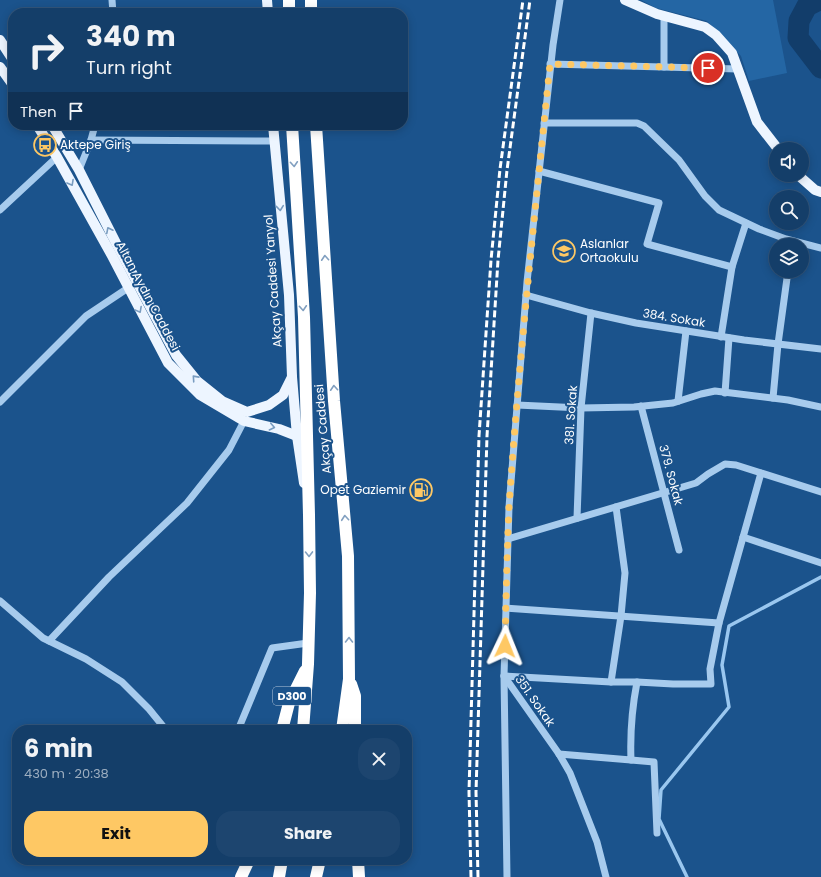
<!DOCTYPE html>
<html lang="en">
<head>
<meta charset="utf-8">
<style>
	body { margin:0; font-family:Poppins,sans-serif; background:#1d456f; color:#f1f3f6; height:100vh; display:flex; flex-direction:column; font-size:15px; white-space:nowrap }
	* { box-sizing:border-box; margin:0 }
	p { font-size:13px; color:#9daec0 }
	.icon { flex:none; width:22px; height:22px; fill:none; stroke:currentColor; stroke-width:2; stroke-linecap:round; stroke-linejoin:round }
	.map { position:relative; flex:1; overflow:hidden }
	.details { position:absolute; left:12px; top:725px; width:400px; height:140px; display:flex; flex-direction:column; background:#143e69; border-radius:16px; box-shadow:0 2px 10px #0003,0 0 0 1px #33577d }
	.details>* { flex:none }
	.banner { position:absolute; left:8px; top:8px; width:400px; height:122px; border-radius:16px; box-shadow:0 2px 10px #0003,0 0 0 1px #33577d; background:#143e69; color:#f1f3f6; overflow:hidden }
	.controls { position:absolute; left:769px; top:142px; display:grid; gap:8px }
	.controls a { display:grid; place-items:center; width:40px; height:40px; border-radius:50%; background:#143e69; box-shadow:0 2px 10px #0003,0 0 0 1px #33577d; font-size:20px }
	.pin { position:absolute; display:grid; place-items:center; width:34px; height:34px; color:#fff; margin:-17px; border:2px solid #fff; border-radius:50%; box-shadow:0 1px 4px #0007 }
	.me { position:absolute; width:44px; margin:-22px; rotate:2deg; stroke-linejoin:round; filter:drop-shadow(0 0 3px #0008) }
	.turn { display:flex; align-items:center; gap:14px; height:84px; padding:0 12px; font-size:18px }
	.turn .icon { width:52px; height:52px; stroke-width:2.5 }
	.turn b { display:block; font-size:28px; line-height:34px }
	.then { display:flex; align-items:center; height:38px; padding:0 12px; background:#0003; gap:8px; font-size:15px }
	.round { display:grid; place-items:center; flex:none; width:42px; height:42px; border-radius:16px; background:#1d456f }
	.head { display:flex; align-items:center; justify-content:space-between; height:68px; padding:0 12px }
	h1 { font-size:24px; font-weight:700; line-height:30px }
	.button { display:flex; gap:8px; margin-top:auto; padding:8px 12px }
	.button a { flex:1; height:46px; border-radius:16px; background:#fec864; color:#111; font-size:16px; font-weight:700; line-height:46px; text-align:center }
	.button a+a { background:#1d456f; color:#f1f3f6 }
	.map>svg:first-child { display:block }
	.green { fill:#2466a4 }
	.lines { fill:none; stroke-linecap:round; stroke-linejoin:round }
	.stream { stroke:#9ac7ef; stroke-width:3.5 }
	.river { stroke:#123d6a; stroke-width:21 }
	.minor { stroke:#a7cbed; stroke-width:7 }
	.major { stroke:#edf5ff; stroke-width:10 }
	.highway { stroke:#fff; stroke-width:12 }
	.rail { stroke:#fff; stroke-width:3; stroke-dasharray:7 3; stroke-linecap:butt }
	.oneway { stroke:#82a0c0 }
	.oneway2 { stroke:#799cc0 }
	.route { stroke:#fec864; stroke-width:7; stroke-dasharray:0 12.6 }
	.labels { text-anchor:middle; stroke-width:4; stroke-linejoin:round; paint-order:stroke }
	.shield { fill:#1b538c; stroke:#bbcbdc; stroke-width:1 }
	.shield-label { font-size:11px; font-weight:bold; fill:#fff }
	.poi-label { font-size:12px; fill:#fff; stroke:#1b538c; text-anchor:start }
	.street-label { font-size:12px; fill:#fff; stroke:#1b538c }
</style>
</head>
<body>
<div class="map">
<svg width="821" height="877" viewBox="0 0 821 877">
	<rect width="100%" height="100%" fill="#1b538c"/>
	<!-- green -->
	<path class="green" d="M641,0H773L787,73L749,81L741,56L707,21L656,8Z"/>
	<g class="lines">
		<!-- stream -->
		<path class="stream" d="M687,877L659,819L661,790L729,707L722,665L729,626L821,577"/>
		<!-- river -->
		<path class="river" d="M819,0L807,6L799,21L798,38L821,68"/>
		<!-- minor -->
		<g class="minor">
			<path d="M112,0L113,13"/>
			<path d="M664,16V67"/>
			<path d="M550,64L738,69"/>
			<path d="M544,123H637L644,126L679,160L705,196L719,210L759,229L786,239L821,248"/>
			<path d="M91,140L274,141"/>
			<path d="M79,170L91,140L95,125"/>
			<path d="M539,171L659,203L647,244L732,267"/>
			<path d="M0,210L57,157"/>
			<path d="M526,295L591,313L636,323L744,340L821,349"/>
			<path d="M721,337L732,267L746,223"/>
			<path d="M725,393L729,338"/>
			<path d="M773,398L778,344L788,271"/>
			<path d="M678,401L686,331"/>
			<path d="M0,402L86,316L131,286"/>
			<path d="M517,405L581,408L634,407L673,403L701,394L715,391L788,400L821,407"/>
			<path d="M641,406L679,550"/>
			<path d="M577,518L581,408L591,313"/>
			<path d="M743,537L821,563"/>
			<path d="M508,539L696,483L708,474L725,464L736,465L821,492"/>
			<path d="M0,601L43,638L86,659L122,682L149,709L166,730"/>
			<path d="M506,608L719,623"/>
			<path d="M49,641L109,577L187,503L229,450L244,421"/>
			<path d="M504,676L559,754L570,773L597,842L606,877"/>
			<path d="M504,676L611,682H637"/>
			<path d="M611,682L621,616L625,573L616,507"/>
			<path d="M238,730L272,648L308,643"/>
			<path d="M559,754L631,760C630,734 632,708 637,682L673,684H711L710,669L719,623L761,473"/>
			<path d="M631,760L654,762L657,833"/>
			<path d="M507,877L504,676L509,507L527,282L553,45L560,0"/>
		</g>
		<!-- major -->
		<g class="major">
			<path d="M267,0L268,13"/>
			<path d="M625,0L657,14L705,27L716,35L732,53L757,122L778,149"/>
			<path d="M0,40L13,60"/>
			<path d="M0,67L13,85"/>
			<path d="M37,125L57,157L111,254L168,363L200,395L244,421L279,429L297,436"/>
			<path d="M52,125L79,170L116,243L176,355L197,381L222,401L247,412L269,405L283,395L292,377"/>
			<path d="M273,125L289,295L292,377L297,436L304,483"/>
			<path d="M798,175L815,190L821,192"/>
		</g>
		<!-- highway -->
		<g class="highway">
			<path d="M311,0V13"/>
			<path d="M289,13V0"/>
			<path d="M292,125L304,317L309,515L310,593L308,664L303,730"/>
			<path d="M316,125L334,401L348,556L349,679L342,730"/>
			<path d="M351,684L355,696V730"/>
			<path d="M282,730L289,703L305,671"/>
			<path d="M358,860L359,877"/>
			<path d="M241,877L249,860"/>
			<path d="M279,877L282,860"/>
			<path d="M316,877L320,860"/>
		</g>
		<!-- rail -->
		<g class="rail">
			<path d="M471,877L469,792L479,436L491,260L500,169L523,0"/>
			<path d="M478,877L476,792L487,436L498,260L507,170L530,0"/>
		</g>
	</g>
	<!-- one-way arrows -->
	<defs><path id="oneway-chevron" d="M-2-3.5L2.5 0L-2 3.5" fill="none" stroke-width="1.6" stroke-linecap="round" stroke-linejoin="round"/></defs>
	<g class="oneway">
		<use href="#oneway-chevron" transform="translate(294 164) rotate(86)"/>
		<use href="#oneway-chevron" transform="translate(325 258) rotate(-94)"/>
		<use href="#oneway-chevron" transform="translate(303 308) rotate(86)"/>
		<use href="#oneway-chevron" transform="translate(334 388) rotate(-94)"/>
		<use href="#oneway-chevron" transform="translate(345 518) rotate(-95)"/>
		<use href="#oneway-chevron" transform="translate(309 554) rotate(89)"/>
		<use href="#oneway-chevron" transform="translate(349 640) rotate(-90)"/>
	</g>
	<g class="oneway2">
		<use href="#oneway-chevron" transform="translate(71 183) rotate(61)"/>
		<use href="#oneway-chevron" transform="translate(280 208) rotate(84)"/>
		<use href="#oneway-chevron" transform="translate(109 230) rotate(-117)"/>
		<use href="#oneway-chevron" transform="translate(139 310) rotate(62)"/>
		<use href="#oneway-chevron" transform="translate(195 378) rotate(-132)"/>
		<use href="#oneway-chevron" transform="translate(272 427) rotate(12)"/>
	</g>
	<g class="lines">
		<!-- route -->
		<path class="route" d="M505,646C506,600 507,553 509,507C519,359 535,212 550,64L708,68"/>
	</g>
	<!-- icons -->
	<defs>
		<g id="bus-ring" transform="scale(1.15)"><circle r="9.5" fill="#1b538c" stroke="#fec864" stroke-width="1.5"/><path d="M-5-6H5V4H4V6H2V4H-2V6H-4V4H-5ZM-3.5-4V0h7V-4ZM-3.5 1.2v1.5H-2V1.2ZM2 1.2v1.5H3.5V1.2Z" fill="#fec864"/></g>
		<g id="school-ring" transform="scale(1.15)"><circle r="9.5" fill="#1b538c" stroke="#fec864" stroke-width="1.5"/><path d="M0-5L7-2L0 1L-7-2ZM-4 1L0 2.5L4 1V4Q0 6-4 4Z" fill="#fec864"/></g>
		<g id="fuel-ring" transform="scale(1.15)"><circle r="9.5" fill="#1b538c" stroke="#fec864" stroke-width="1.5"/><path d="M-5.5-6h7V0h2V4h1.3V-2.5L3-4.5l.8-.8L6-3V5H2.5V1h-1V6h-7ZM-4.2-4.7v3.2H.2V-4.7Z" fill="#fec864"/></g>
	</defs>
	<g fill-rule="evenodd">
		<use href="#bus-ring" x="45" y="145"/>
		<use href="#school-ring" x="564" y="251"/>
		<use href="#fuel-ring" x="421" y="490"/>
	</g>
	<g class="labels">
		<!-- shield labels -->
		<rect class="shield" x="273" y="687" width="38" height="18" rx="3"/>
		<g class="shield-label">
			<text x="292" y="700">D300</text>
		</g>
		<!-- poi labels -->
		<g class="poi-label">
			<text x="60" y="149">Aktepe Giriş</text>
			<text x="580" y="248">Aslanlar<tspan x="580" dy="14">Ortaokulu</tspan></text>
			<text x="406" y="494" text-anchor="end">Opet Gaziemir</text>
		</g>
		<!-- street labels -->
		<g class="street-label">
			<text transform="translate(273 281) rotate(-94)" y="4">Akçay Caddesi Yanyol</text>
			<text transform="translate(148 296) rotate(62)" y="4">Altan Aydın Caddesi</text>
			<text transform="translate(674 318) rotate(9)" y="4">384. Sokak</text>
			<text transform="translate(571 415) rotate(-86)" y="4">381. Sokak</text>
			<text transform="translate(323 429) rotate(-95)" y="4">Akçay Caddesi</text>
			<text transform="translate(671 475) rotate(75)" y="4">379. Sokak</text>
			<text transform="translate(535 701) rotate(55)" y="4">351. Sokak</text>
		</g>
	</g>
</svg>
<div class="controls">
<a><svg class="icon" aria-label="sound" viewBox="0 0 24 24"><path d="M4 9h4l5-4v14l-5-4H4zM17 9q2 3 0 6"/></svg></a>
<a><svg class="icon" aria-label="search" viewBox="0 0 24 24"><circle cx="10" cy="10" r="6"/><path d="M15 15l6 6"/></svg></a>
<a><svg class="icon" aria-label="layers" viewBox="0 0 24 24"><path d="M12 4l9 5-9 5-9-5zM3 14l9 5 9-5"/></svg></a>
</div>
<div class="pin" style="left:708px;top:68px;background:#d93025"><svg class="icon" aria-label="arrive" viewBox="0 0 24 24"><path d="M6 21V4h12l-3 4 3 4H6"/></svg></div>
<svg class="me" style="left:505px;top:646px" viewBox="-20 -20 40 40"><path d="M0-17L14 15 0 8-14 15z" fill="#fec864" stroke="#fff" stroke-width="4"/></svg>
<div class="banner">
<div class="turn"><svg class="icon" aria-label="right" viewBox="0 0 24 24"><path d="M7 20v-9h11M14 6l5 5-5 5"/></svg><div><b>340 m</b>Turn right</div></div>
<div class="then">Then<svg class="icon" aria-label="arrive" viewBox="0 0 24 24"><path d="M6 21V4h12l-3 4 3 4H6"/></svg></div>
</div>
<section class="details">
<div class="head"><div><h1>6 min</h1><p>430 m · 20:38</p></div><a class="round"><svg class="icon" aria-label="close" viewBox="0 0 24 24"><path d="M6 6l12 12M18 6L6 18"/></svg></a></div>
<div class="button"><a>Exit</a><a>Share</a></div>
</section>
</div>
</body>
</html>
